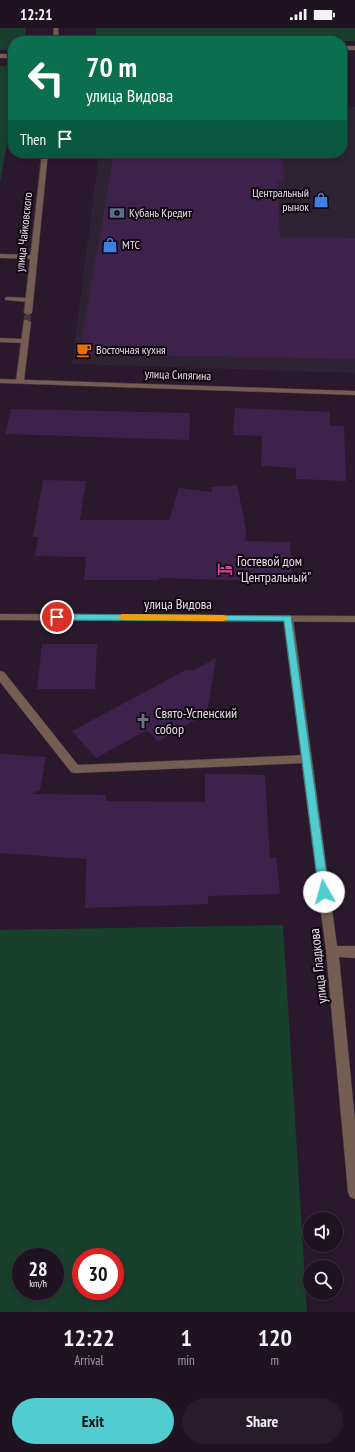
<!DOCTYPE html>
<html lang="en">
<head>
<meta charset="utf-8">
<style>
	body { margin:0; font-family:"PT Sans Narrow",sans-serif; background:#281c2a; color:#f1f3f6; height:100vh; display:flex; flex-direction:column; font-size:15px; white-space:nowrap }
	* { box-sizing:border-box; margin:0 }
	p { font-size:13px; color:#a29ea5 }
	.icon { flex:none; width:22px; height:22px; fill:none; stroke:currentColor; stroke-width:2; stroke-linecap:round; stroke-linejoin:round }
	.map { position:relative; height:1284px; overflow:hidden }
	.panel { display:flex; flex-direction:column; background:#201321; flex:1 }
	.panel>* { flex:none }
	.guide { position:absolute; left:8px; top:8px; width:339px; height:122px; border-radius:16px; box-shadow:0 2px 6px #0003,0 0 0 1px #3d323f; background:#0b6e4f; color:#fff; overflow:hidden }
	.controls { position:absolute; left:303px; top:1184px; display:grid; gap:8px }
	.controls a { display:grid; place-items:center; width:40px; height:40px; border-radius:50%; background:#201321; box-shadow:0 2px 6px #0003,0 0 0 1px #3d323f; font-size:20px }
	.speed { position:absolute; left:12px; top:1220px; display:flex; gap:8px; font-size:20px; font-weight:700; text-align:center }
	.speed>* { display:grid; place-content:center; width:52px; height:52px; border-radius:50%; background:#201321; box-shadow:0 2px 6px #0003,0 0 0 1px #3d323f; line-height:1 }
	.speed small { font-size:10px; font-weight:400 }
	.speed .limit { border:6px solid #d22; background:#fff; color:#111 }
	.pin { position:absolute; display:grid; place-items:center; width:34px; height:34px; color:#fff; margin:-17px; border:2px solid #fff; border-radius:50%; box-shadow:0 1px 4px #0007 }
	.me { position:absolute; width:44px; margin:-22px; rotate:353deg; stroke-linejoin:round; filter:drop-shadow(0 0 3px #0008) }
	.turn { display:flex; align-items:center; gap:14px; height:84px; padding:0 12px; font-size:18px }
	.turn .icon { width:52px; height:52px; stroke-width:2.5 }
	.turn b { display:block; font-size:28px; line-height:34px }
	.then { display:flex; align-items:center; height:38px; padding:0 12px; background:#0003; gap:8px; font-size:15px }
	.eta { display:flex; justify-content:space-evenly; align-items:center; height:68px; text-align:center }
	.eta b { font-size:24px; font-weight:700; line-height:28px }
	.button { display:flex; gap:8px; margin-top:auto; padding:8px 12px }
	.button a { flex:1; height:46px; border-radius:24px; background:#51ccd1; color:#111; font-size:16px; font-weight:700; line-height:46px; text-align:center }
	.button a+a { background:#281c2a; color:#f1f3f6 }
	.status { display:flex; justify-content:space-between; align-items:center; height:28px; padding:0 20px; background:#201321; direction:ltr }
	.status svg { height:11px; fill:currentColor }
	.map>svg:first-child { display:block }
	.commercial { fill:#2d2332 }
	.green { fill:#193f2d; fill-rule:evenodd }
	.building { fill:#3e224c }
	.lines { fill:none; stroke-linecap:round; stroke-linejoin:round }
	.minor-tunnel { stroke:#463648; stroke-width:7; stroke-dasharray:7 3.5; stroke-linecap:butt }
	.service-casing { stroke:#453446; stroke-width:1 }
	.minor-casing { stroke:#453446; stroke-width:1 }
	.tertiary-casing { stroke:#453446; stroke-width:1 }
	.service { fill:#755d51; fill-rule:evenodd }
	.minor { fill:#755d51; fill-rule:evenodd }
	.tertiary { fill:#755d51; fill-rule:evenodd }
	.route { fill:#51ccd1; stroke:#358588 }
	.slow { fill:#f59e0b }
	.labels { text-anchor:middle; stroke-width:4; stroke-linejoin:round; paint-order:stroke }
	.far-poi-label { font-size:12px; fill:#e8dce9; stroke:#0e070f; text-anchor:start }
	.far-street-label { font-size:12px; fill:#e8dce9; stroke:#0e070f }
	.poi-label { font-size:14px; fill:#e8dce9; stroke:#0e070f; text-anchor:start }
	.street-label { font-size:14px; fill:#e8dce9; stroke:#0e070f }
</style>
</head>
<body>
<div class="status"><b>12:21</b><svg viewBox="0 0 49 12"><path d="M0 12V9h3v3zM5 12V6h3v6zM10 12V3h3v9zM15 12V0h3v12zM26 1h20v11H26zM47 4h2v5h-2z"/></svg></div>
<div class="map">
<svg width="355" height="1284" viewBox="0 0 355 1284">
	<rect width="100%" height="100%" fill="#2a192c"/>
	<!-- commercial -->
	<path class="commercial" d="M342,79H355V345L72,336L99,125H342Z"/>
	<!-- green -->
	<g class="green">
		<path d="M0,0H26L24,13H13V22H0Z"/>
		<rect x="96" y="0" width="259" height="13"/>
		<path d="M0,38H13V83L0,154Z"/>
		<path d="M283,897L307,1284H0V902ZM21,1229H55V1263H21ZM81,1229H115V1263H81Z"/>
	</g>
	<!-- building -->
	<g class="building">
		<path d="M114,125H283L284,153H277L280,209L355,210V331L79,326Z"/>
		<path d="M235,380L330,384V398H344L346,453L296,451V440L261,438L262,408L233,407Z"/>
		<path d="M11,381L190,385L189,412L5,406Z"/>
		<path d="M43,452L86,453L80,492H169L179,460L212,464L211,459L237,457L246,501L245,513L290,514L292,554L159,550V552H84L86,529L35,528L38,509H33Z"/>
		<path d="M42,616H97L95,661H37Z"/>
		<path d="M216,630L207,685L158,713L147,702L96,730L72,703L186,642H194Z"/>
		<path d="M0,726L46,729L40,762L32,766L106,767V773L205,774V746L265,747L270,830L276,829L280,866L208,868V876L85,880L86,831L0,825Z"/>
	</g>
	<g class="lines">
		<!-- minor-tunnel -->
		<path class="minor-tunnel" d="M27,294L28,285"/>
		<!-- service casing -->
		<g class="service-casing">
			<g id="service">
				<path d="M0,226L34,227L37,229L34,231L0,230Z"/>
				<path d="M7,269L29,270L33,272L29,274L5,272V270Z"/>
				<path d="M0,310L24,311L28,313L24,315L0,314Z"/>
				<path d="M0,643L4,644L78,737L306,727L310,728L311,731L310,734L306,735L75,745L71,744L0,654Z"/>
			</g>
		</g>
		<!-- minor casing -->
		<g class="minor-casing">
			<g id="minor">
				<path d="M54,0H58L59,13H53Z"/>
				<path d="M42,125H48L32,285L28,287L24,285Z"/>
				<path d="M24,292H27L31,294L24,353L20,355L16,353Z"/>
				<path d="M288,587L293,590L337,918H355V930L339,929L355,1093V1171L350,1169L348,1164L326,923L283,590Z"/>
			</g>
		</g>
		<!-- tertiary casing -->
		<g class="tertiary-casing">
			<g id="tertiary">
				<rect x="342" y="18" width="13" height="4"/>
				<rect x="0" y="26" width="13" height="4"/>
				<path d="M0,351L355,363V367L0,355Z"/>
				<path d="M0,586L355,588V594L0,592Z"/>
			</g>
		</g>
		<!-- service -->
		<use href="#service" class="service"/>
		<!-- minor -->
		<use href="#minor" class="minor"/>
		<!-- tertiary -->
		<use href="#tertiary" class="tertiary"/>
	</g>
	<!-- route -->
	<path class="route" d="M57,586L291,588L329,864L328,867L324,868L320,867L319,864L284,593L57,592L52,589Z"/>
	<!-- slow -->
	<path class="slow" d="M122,586L224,587L228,590L224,593L122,592L118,589Z"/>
	<!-- icons -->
	<defs>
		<g id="shop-bare" transform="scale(1.2)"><path d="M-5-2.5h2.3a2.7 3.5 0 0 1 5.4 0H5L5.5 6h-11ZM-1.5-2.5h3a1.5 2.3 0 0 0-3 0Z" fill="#3f7fe0" stroke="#0e070f" stroke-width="2.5" paint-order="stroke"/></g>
		<g id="bank-bare" transform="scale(1.2)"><path d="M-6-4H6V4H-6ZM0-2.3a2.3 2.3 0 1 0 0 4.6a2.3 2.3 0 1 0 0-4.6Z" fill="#5c6f8a" stroke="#0e070f" stroke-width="2.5" paint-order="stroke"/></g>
		<g id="cafe-bare" transform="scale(1.2)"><path d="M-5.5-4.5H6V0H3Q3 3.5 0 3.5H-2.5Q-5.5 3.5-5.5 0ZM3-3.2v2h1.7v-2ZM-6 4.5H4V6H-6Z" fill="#e8710a" stroke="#0e070f" stroke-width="2.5" paint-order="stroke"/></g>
		<g id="hotel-bare" transform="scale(1.2)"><path d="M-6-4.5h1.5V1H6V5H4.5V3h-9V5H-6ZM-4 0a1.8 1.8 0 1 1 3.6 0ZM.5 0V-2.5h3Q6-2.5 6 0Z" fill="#d1479c" stroke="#0e070f" stroke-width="2.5" paint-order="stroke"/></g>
		<g id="church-bare" transform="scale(1.2)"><path d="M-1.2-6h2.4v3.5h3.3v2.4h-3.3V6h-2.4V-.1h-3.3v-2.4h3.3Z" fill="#6b7280" stroke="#0e070f" stroke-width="2.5" paint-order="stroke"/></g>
	</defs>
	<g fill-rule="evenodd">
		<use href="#shop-bare" x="321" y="172"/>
		<use href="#bank-bare" x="117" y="185"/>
		<use href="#shop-bare" x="110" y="217"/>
		<use href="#cafe-bare" x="84" y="322"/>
		<use href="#hotel-bare" x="225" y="541"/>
		<use href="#church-bare" x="143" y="693"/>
	</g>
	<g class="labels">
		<!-- far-poi labels -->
		<g class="far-poi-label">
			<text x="309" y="169" text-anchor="end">Центральный<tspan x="309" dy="14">рынок</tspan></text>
			<text x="129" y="189">Кубань Кредит</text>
			<text x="122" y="221">МТС</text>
			<text x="96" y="326">Восточная кухня</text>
		</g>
		<!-- far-street labels -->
		<g class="far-street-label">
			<text transform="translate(24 204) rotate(-84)" y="4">улица Чайковского</text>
			<text transform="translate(178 347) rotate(2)" y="4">улица Сипягина</text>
		</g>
		<!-- poi labels -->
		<g class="poi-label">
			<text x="237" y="538">Гостевой дом<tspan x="237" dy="16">"Центральный"</tspan></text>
			<text x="155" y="690">Свято-Успенский<tspan x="155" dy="16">собор</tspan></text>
		</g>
		<!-- street labels -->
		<g class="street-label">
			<text x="178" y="581">улица Видова</text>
			<text transform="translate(318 938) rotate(-96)" y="5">улица Гладкова</text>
		</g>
	</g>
</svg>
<div class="controls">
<a><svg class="icon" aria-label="sound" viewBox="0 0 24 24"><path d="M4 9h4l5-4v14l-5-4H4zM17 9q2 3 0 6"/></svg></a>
<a><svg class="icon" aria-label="search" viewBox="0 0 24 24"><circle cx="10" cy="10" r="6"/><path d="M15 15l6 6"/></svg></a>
</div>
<div class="speed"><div>28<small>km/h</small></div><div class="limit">30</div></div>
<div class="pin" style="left:57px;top:589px;background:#d93025"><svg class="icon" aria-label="arrive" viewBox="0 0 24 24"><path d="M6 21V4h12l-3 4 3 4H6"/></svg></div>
<svg class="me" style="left:324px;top:864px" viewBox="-20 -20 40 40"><circle r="19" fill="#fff"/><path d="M0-13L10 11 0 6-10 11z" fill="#51ccd1"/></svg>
<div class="guide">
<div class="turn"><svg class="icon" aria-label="left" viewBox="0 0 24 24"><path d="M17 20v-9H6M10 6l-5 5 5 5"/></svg><div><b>70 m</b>улица Видова</div></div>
<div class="then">Then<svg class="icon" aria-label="arrive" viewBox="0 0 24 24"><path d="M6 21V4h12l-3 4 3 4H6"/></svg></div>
</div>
</div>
<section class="panel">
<div class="eta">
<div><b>12:22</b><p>Arrival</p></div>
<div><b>1</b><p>min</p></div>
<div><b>120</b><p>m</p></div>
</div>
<div class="button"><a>Exit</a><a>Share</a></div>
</section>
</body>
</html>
